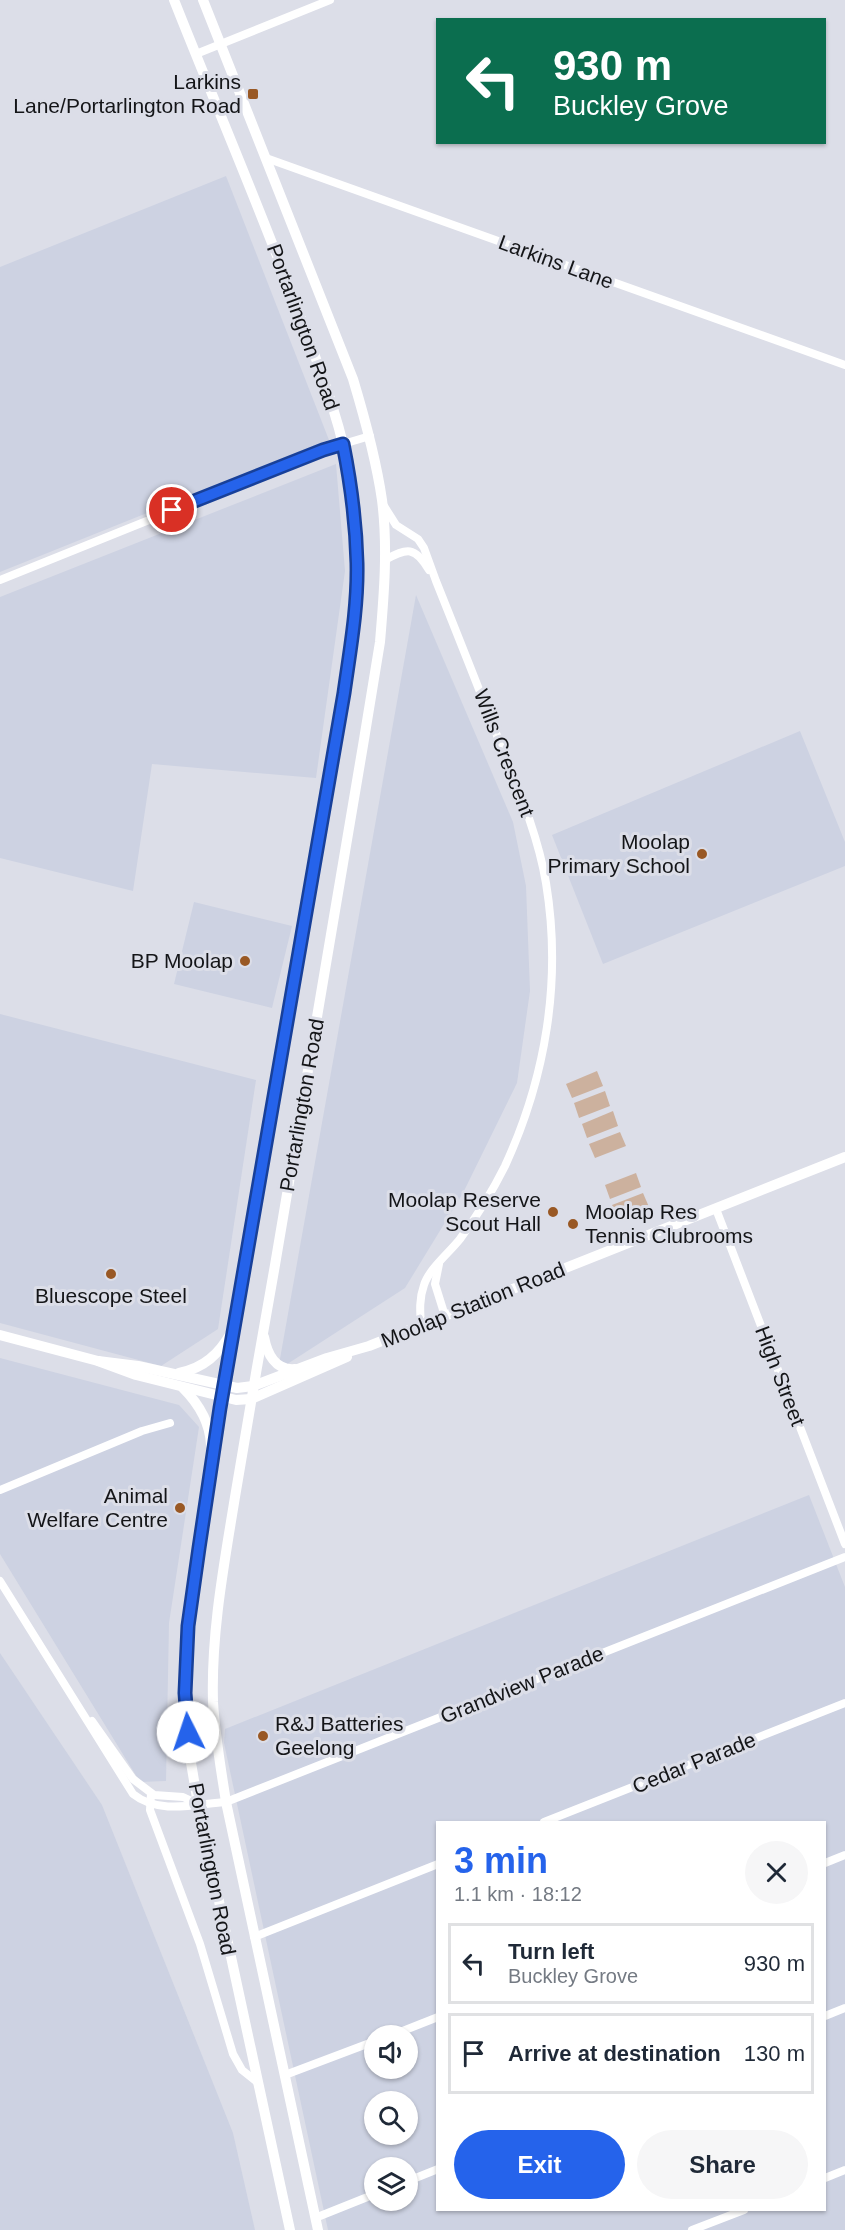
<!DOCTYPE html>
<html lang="en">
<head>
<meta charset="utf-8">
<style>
	body { margin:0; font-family:Helvetica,sans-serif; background:#f6f6f7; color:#1f2937; height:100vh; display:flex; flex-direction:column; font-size:22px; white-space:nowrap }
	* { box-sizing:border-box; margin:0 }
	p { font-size:20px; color:#747a83 }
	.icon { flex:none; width:33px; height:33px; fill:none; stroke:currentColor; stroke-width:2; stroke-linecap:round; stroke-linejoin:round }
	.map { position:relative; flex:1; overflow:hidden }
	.drawer { position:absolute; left:436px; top:1821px; width:390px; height:390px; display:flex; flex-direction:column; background:#fff; border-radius:0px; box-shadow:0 2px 4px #0004 }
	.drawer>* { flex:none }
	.guide { position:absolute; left:436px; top:18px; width:390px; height:126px; border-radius:0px; box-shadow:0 2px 4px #0004; background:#0b6e4f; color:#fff; overflow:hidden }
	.controls { position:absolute; left:364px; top:2025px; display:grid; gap:12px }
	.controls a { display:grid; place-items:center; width:54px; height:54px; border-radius:50%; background:#fff; box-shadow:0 2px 4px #0004; font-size:30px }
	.pin { position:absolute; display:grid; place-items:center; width:51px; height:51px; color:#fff; margin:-26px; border:3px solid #fff; border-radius:50%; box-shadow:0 2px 6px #0007 }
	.me { position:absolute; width:66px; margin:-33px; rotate:356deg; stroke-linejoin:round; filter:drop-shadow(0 0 4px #0008) }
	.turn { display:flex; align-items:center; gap:21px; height:126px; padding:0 18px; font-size:27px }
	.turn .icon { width:78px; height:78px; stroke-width:2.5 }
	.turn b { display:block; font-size:42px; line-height:51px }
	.round { display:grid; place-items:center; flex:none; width:63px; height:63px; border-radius:32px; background:#f6f6f7 }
	.headline { display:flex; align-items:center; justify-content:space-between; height:102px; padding:0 18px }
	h1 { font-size:36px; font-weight:600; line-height:45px; color:#2563eb }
	.cta { display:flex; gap:12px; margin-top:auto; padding:12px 18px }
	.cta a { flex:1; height:69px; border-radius:36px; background:#2563eb; color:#fff; font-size:24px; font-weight:600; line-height:69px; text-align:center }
	.cta a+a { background:#f6f6f7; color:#1f2937 }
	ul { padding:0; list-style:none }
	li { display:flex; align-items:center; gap:18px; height:81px; margin:0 12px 9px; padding:0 6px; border:3px solid #e0e1e3; border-radius:0px }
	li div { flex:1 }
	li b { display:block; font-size:22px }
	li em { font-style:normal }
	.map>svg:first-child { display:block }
	.built { fill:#cdd2e2; fill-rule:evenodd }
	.green { fill:#ccb19e }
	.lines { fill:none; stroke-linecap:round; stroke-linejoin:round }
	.street { stroke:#fff; stroke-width:8 }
	.secondary { stroke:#fff; stroke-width:10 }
	.route-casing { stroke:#184099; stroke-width:15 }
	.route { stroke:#2563eb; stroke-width:10 }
	.poi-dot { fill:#995824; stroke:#dcdee8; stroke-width:2 }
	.labels { text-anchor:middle; stroke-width:6; stroke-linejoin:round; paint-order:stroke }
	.poi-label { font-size:21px; fill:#141518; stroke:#dcdee8; text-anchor:end }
	.street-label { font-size:21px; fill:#141518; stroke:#dcdee8 }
</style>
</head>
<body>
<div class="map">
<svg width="845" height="2230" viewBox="0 0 845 2230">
	<rect width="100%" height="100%" fill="#dcdee8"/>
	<!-- built -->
	<g class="built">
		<path d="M226,176L329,440L0,572V267Z"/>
		<path d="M336,464L345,571L316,778L152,764L133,891L0,858V597Z"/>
		<path d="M416,595L513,822L526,886L530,991L517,1083L463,1193L405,1288L278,1370Z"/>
		<path d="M800,731L845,842V866L603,964L552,835Z"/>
		<path d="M194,902L292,926L272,1008L174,984Z"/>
		<path d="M0,1014L256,1080L218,1329L161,1366L0,1323Z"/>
		<path d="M0,1358L179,1405L199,1427L169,1623L166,1781L140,1782L0,1554Z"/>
		<path d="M809,1495L845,1587V2230H328L224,1743L225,1729ZM438,1822H825V2210H438ZM375,2036H408V2068H375ZM375,2102H408V2134H375ZM375,2168H408V2200H375Z"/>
		<path d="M0,1653L102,1805L233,2133L255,2230H0Z"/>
	</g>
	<!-- green -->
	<g class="green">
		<path d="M597,1071L603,1086L572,1098L566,1084Z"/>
		<path d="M605,1091L610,1106L579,1118L574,1103Z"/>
		<path d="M613,1111L618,1126L587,1138L582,1124Z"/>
		<path d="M620,1132L626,1146L595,1158L589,1144Z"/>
		<path d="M636,1173L641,1187L610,1199L605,1185Z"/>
		<path d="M643,1193L649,1207L618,1219L612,1205Z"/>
	</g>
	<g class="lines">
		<!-- street -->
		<g class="street">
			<path d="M196,54L330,0"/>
			<path d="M266,158L845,365"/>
			<path d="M384,506L396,525L418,539L424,548L436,581C458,636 480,691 501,746C519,791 538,835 546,883C562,980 546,1077 505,1166C492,1192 477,1216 460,1239C449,1253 429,1269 424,1285C419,1299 420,1311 421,1325"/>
			<path d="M385,560C407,548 415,546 429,570"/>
			<path d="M0,580L323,450L370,436"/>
			<path d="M716,1209L845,1544"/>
			<path d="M439,1264L435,1284L445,1316"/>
			<path d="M0,1490L142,1431L170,1423"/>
			<path d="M0,1581L133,1794C159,1815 196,1804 226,1802L845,1557"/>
			<path d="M92,1721L133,1779L154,1795L183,1797L198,1804"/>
			<path d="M151,1794L150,1810L200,1944L233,2054L242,2070L257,2082"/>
			<path d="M544,1822L845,1703"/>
			<path d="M825,1863L845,1855"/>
			<path d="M254,1937L438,1864"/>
			<path d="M825,2016L845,2008"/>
			<path d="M390,2036L438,2017"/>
			<path d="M285,2075L375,2041"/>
			<path d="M825,2178L845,2170"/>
			<path d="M408,2181L438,2169"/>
			<path d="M315,2218L375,2194"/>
			<path d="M692,2230L744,2210"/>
		</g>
		<!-- secondary -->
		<g class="secondary">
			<path d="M174,0C214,101 257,201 295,303C318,364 343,425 352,490C361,558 354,625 344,693L221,1408L187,1626L185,1693L189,1751L198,1804L290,2230"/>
			<path d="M203,0L353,379C365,419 376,458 382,500C388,547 384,595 380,642C346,850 311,1058 275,1265C261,1342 248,1420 235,1497C224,1565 211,1633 213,1702C215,1736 221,1769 226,1802L318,2230"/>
			<path d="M0,1335L98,1361L136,1375L236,1400L251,1399L347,1357"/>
			<path d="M264,1337C267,1353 275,1371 295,1369"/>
			<path d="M98,1361L138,1366L237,1388L253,1386L327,1358L369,1346L845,1157"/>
			<path d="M179,1373C204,1368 219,1354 231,1333"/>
			<path d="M183,1388C199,1404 210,1422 211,1445"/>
		</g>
	</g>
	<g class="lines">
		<!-- route casing -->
		<g class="route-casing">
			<path id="route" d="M172,510L323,450L343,444C351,484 356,523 357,563C358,607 350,650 344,693L220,1408L199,1548L188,1626L185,1693L188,1732"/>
		</g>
		<!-- route -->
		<use href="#route" class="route"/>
	</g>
	<!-- markers -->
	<g class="poi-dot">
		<rect x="247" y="88" width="12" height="12" rx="3"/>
		<circle cx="702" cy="854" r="6"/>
		<circle cx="245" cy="961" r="6"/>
		<circle cx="553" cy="1212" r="6"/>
		<circle cx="573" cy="1224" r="6"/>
		<circle cx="111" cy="1274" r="6"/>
		<circle cx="180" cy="1508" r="6"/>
		<circle cx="263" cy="1736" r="6"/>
	</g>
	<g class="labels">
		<!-- poi labels -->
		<g class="poi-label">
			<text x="241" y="89">Larkins<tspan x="241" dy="24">Lane/Portarlington Road</tspan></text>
			<text x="690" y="849">Moolap<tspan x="690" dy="24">Primary School</tspan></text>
			<text x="233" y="968">BP Moolap</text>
			<text x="541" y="1207">Moolap Reserve<tspan x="541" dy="24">Scout Hall</tspan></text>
			<text x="585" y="1219" text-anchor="start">Moolap Res<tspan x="585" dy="24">Tennis Clubrooms</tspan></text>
			<text x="111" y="1303" text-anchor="middle">Bluescope Steel</text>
			<text x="168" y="1503">Animal<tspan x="168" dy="24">Welfare Centre</tspan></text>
			<text x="275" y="1731" text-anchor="start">R&amp;J Batteries<tspan x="275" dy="24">Geelong</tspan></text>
		</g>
		<!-- street labels -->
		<g class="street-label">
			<text transform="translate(556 262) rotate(20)" y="7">Larkins Lane</text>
			<text transform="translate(303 327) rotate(70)" y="7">Portarlington Road</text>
			<text transform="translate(504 753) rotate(69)" y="7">Wills Crescent</text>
			<text transform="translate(302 1105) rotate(-80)" y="7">Portarlington Road</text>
			<text transform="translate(473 1305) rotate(-22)" y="7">Moolap Station Road</text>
			<text transform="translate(780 1376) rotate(69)" y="7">High Street</text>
			<text transform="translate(522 1685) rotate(-22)" y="7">Grandview Parade</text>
			<text transform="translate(694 1763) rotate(-22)" y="7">Cedar Parade</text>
			<text transform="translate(212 1869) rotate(79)" y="7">Portarlington Road</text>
		</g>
	</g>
</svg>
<div class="controls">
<a><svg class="icon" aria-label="sound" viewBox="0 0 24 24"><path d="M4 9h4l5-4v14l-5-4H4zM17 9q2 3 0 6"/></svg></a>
<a><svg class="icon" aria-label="search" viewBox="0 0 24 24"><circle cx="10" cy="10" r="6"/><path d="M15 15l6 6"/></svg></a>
<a><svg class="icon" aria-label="layers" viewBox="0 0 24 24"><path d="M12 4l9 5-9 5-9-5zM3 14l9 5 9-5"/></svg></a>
</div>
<div class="pin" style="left:172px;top:510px;background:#d93025"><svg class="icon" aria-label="arrive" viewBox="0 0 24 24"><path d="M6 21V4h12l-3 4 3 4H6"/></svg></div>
<svg class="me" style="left:188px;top:1732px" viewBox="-20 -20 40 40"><circle r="19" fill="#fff"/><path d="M0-13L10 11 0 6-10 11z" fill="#2563eb"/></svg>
<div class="guide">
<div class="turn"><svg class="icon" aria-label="left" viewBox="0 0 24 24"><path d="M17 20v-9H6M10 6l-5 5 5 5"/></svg><div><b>930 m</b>Buckley Grove</div></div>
</div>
<section class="drawer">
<div class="headline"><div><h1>3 min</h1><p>1.1 km · 18:12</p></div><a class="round"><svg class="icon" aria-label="close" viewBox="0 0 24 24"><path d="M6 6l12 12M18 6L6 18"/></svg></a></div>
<ul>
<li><svg class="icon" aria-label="left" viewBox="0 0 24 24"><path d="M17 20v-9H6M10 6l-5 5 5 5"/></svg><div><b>Turn left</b><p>Buckley Grove</p></div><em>930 m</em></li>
<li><svg class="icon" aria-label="arrive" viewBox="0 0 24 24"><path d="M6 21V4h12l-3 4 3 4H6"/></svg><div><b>Arrive at destination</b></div><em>130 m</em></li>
</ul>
<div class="cta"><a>Exit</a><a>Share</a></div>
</section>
</div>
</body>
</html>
